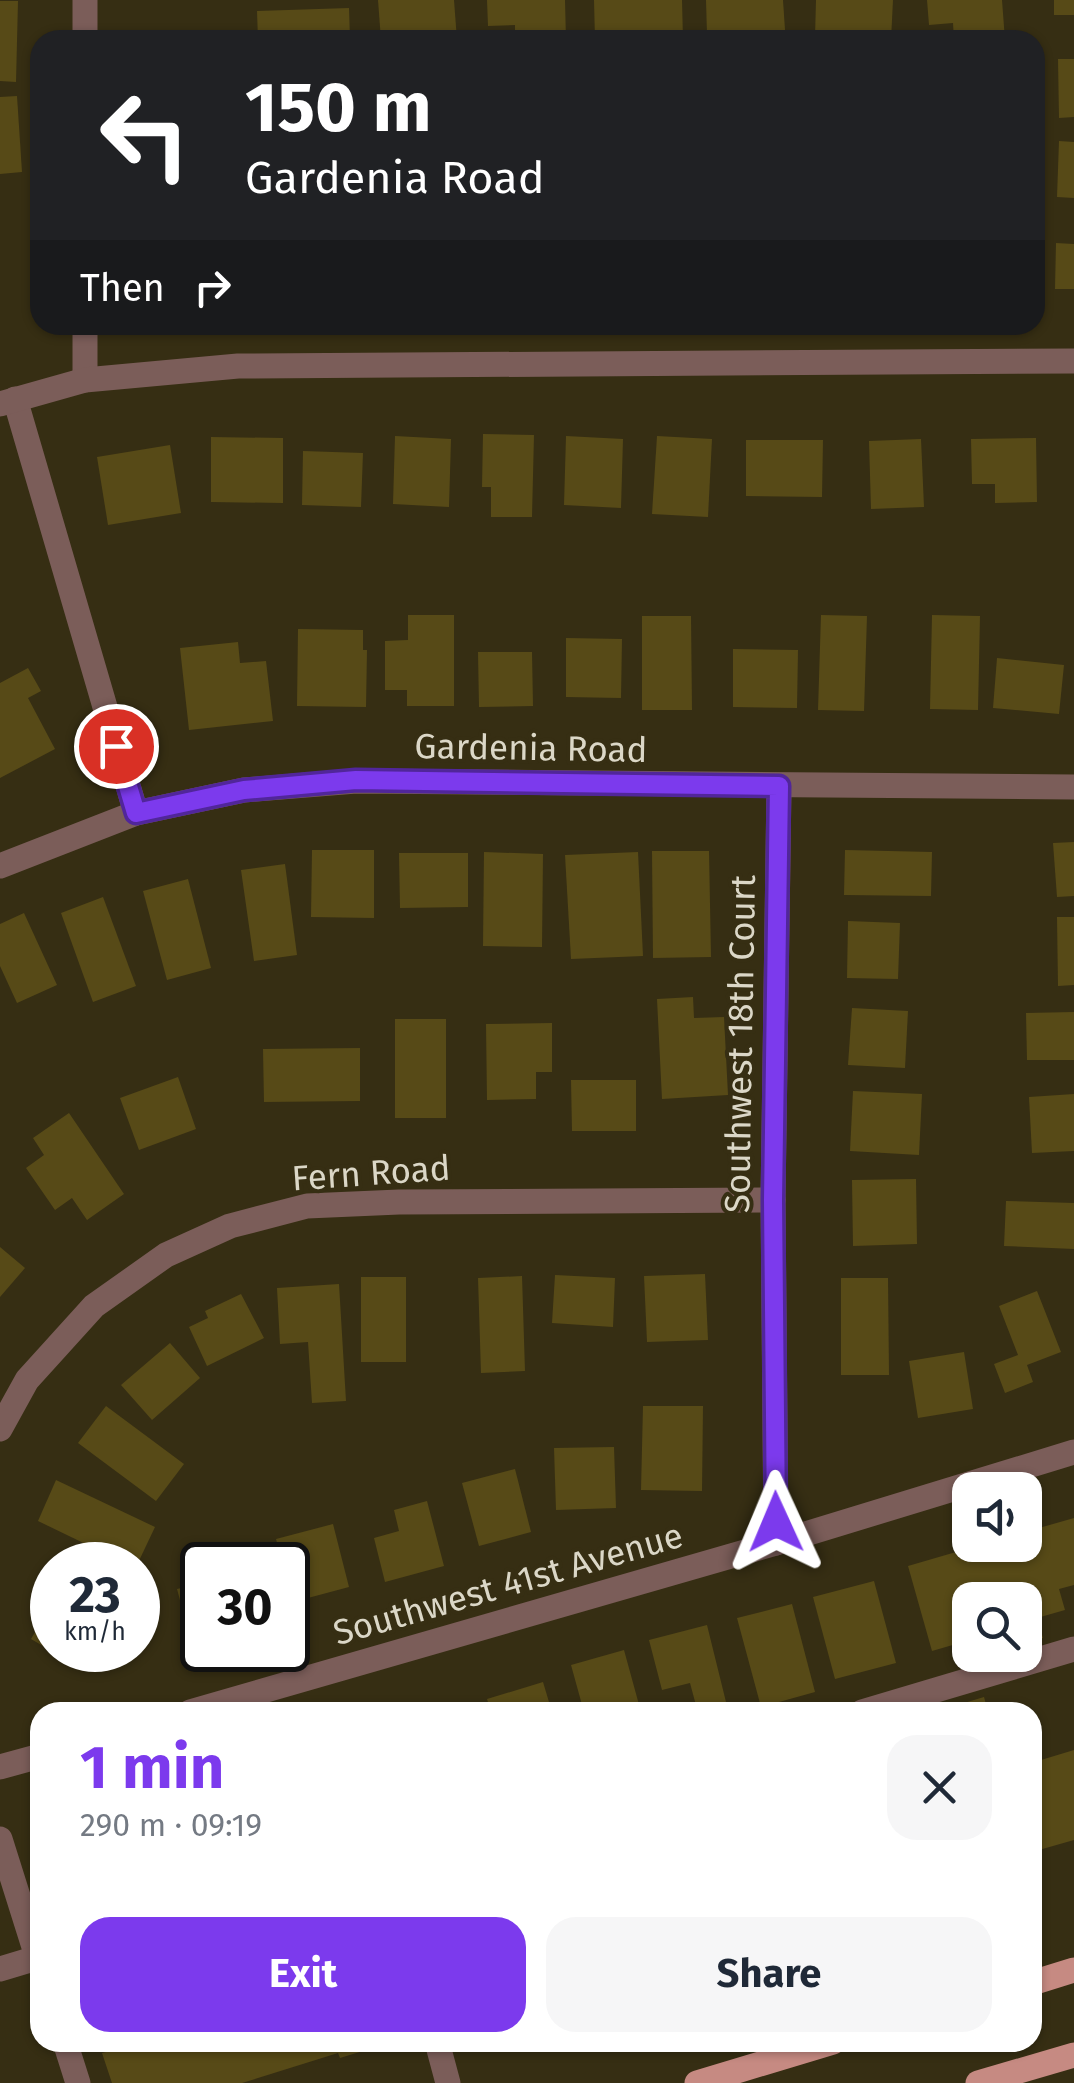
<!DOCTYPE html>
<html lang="en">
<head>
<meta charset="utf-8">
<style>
	body { margin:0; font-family:"Fira Sans",sans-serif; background:#f6f6f7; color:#1f2937; height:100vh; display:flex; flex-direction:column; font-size:38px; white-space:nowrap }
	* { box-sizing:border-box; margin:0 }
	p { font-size:32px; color:#747a83 }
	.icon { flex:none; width:55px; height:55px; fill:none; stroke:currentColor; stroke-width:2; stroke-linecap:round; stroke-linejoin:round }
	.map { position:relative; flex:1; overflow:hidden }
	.side { position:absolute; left:30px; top:1702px; width:1012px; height:350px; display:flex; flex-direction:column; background:#fff; border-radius:30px; box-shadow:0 2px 8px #0004 }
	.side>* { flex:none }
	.banner { position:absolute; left:30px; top:30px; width:1015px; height:305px; border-radius:30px; box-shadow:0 2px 8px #0004; background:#202124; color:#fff; overflow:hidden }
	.tools { position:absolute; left:952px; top:1472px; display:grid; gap:20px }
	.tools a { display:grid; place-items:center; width:90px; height:90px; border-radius:20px; background:#fff; box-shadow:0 2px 8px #0004; font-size:50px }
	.speed { position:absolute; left:30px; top:1542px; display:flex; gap:20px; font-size:50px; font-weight:700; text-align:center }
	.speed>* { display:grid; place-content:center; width:130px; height:130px; border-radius:50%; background:#fff; box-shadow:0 2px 8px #0004; line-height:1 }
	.speed small { font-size:25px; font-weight:400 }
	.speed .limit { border:5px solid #111; border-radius:15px; background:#fff; color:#111 }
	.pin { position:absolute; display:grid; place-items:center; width:85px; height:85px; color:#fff; margin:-42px; border:5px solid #fff; border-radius:50%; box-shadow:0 2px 10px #0007 }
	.me { position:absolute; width:110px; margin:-55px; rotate:359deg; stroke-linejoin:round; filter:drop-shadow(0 0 8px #0008) }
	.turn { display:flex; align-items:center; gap:35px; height:210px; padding:0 50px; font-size:45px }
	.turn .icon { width:130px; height:130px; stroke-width:2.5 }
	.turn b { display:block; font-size:70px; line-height:85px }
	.then { display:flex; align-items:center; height:95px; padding:0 50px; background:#0003; gap:20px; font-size:38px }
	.round { display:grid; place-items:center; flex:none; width:105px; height:105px; border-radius:30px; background:#f6f6f7 }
	.summary { display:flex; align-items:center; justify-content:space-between; height:170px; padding:0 50px }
	h1 { font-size:60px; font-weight:700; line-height:75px; color:#7c3aed }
	.action { display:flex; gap:20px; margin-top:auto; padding:20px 50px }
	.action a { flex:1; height:115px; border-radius:30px; background:#7c3aed; color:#fff; font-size:40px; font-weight:700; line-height:115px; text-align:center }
	.action a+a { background:#f6f6f7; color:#1f2937 }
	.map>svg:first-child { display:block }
	.building { fill:#574a17 }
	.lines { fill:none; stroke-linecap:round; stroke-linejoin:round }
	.minor { stroke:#7b5d59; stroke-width:25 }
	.major { stroke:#c68a82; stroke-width:25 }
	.route-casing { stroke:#51269a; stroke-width:25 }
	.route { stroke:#7c3aed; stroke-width:18 }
	.labels { text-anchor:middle; stroke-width:8; stroke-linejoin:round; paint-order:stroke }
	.street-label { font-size:35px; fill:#dbd7c7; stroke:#362e13 }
</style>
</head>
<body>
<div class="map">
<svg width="1074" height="2083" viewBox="0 0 1074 2083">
	<rect width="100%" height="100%" fill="#362e13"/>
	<!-- building -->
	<g class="building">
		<path d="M378,0H454L457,40H381Z"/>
		<path d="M487,0H565L566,40H515V25L488,26Z"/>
		<path d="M594,0H682L683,40H595Z"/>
		<path d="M706,0H783L785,30L707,34Z"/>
		<path d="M816,0H893L891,40L815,37Z"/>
		<path d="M927,0H1002L1005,40H954L953,23L929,25Z"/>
		<rect x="1054" y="0" width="20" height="15"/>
		<path d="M0,1H18L16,82L0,81Z"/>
		<path d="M349,8L350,40H258L257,11Z"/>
		<path d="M1058,59H1074V117L1059,118Z"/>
		<path d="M17,96L22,172L0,174V97Z"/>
		<path d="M1059,141L1074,142V198L1057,197Z"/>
		<path d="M1056,243L1074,244V289H1055Z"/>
		<path d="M483,434L534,435L532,517H491V487H482Z"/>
		<path d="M395,436L451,439L449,507L393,504Z"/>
		<path d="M566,436L623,439L621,508L564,505Z"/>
		<path d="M657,436L712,439L708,517L652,514Z"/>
		<path d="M211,437L283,438V503L211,502Z"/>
		<path d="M1036,438L1037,502L995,503V484H972L971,439Z"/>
		<path d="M921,439L924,507L871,509L869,441Z"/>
		<path d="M746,440H823L822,497L746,496Z"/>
		<path d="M170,445L181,513L108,525L97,457Z"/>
		<path d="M303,451L363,453L361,507L302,505Z"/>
		<path d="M408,615H454V706H407V690H385V641L408,640Z"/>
		<path d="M821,615L867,616L864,711L818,710Z"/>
		<path d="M932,615L980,616L978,710L930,709Z"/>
		<path d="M642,616H691L692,710H642Z"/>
		<path d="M298,629L363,630V650H367L366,707L297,706Z"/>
		<path d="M566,638L622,639L621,698L566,697Z"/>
		<path d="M238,642L240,663L266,661L273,721L189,730L180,648Z"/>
		<path d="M733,649L798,650L797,708L733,707Z"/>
		<path d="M478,652H532L533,706L479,707Z"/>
		<path d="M997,658L1064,665L1059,714L993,708Z"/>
		<path d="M28,668L41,691L28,698L55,749L0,778V683Z"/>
		<path d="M1074,842V896L1057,897L1053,843Z"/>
		<path d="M312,850H374V918L311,917Z"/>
		<path d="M845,850L932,852L931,896L844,895Z"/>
		<path d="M652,851H709L711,957L653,958Z"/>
		<path d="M484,852L543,854L542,947L483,946Z"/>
		<path d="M638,852L643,956L571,959L565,855Z"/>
		<path d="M399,853H468V907L400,908Z"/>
		<path d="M285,864L297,955L254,961L241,870Z"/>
		<path d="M188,879L211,968L167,980L143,891Z"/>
		<path d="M103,897L136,986L93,1002L61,913Z"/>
		<path d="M24,913L57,985L17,1003L0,966V924Z"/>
		<path d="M1057,917H1074V985L1058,986Z"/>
		<path d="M848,921L900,923L898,979L847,978Z"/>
		<path d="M693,997L694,1018L724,1017L728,1095L662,1099L657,999Z"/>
		<path d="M852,1008L908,1011L905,1068L848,1065Z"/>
		<path d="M1074,1012V1060H1027L1026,1013Z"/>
		<rect x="395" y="1019" width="51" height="99"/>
		<path d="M552,1023V1072H536V1099L487,1100L486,1024Z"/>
		<path d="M360,1048V1101L264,1102L263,1049Z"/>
		<path d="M178,1077L196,1129L139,1150L120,1098Z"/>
		<path d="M571,1080H636V1131H572Z"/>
		<path d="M853,1091L922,1094L919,1155L850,1151Z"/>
		<path d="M1074,1094V1151L1032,1153L1029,1097Z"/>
		<path d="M69,1113L124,1194L87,1220L72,1198L55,1210L26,1168L44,1155L33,1138Z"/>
		<path d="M916,1179L917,1244L853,1246L852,1180Z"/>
		<path d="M1006,1201L1074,1203V1249L1004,1246Z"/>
		<path d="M0,1247L25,1268L0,1297Z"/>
		<path d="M705,1274L708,1340L647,1342L644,1276Z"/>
		<path d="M555,1275L615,1278L613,1327L552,1323Z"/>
		<path d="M522,1276L525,1371L481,1373L478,1278Z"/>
		<rect x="361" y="1277" width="45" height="85"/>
		<path d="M841,1278H888L889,1375H841Z"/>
		<path d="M339,1284L346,1401L312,1403L308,1342L280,1344L277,1288Z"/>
		<path d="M1037,1291L1061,1352L1027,1365L1033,1382L1005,1393L994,1364L1018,1355L999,1306Z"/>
		<path d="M241,1294L264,1338L207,1366L189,1327L208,1318L205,1311Z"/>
		<path d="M170,1343L200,1378L152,1420L121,1385Z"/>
		<path d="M964,1352L973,1409L918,1418L909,1361Z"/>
		<path d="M106,1406L184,1464L156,1501L78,1443Z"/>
		<path d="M643,1406H703L702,1491L641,1490Z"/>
		<path d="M614,1447L616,1508L556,1510L554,1448Z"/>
		<path d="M515,1469L531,1532L479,1546L462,1483Z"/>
		<path d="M56,1480L155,1527L137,1565H129L38,1521Z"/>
		<path d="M427,1501L444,1566L385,1582L374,1538L399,1531L394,1510Z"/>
		<path d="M1074,1518V1585L1059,1589L1065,1610L1037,1618L1043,1638L1025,1643V1600H970V1640L932,1651L908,1566L980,1545H1025V1532Z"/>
		<path d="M333,1524L349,1587L293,1602L288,1565H283L276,1539Z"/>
		<path d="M251,1547L256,1565H200L199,1561Z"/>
		<path d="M874,1581L896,1663L835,1679L813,1597Z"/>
		<path d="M202,1583V1627L188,1630L177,1589Z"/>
		<path d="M52,1603V1650H95L84,1670L31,1639Z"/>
		<path d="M792,1604L815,1692L761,1707L737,1618Z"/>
		<path d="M707,1625L726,1702L697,1709L690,1683L662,1690L649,1640Z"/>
		<path d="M624,1650L641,1712H616L613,1704L584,1712L571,1665Z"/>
		<path d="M543,1682L552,1712H491L487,1699Z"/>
		<path d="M984,1697L988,1712H934Z"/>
		<path d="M1034,1735L1041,1760L1074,1750V1840L1032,1852Z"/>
		<path d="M119,2042H389V2043L340,2058L338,2053L242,2083H112L102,2053L121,2048Z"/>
	</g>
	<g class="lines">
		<!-- minor -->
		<g class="minor">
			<path d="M85,40V0"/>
			<path d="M85,380V325"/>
			<path d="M15,399L136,813"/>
			<path d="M0,404L85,380L238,366L1074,361"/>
			<path d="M0,866L136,813L244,790L356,781L1074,787"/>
			<path d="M0,1429L27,1380L94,1306L166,1255L230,1226L307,1206L399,1202L773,1200"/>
			<path d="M776,1543L773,1200L779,786"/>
			<path d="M190,1712L776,1543L1074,1452"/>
			<path d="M862,1712L1074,1649"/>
			<path d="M0,1767L40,1756"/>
			<path d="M0,1839L40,1966"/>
			<path d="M0,1969L40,1957"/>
			<path d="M65,2042L78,2083"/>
			<path d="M437,2042L448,2083"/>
		</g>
		<!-- major -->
		<g class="major">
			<path d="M1032,1983L1074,1970"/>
			<path d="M697,2083L833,2042"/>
			<path d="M978,2083L1074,2055"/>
		</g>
	</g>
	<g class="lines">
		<!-- route casing -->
		<g class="route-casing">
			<path id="route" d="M116,746L136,813L244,790L356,780L779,786L773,1200L776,1522"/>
		</g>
		<!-- route -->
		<use href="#route" class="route"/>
	</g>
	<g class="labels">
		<!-- street labels -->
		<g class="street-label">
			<text transform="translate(531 748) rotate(1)" y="12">Gardenia Road</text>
			<text transform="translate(740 1044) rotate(-89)" y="12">Southwest 18th Court</text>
			<text transform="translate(371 1173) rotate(-4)" y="12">Fern Road</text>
			<text transform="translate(508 1584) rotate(-16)" y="12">Southwest 41st Avenue</text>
		</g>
	</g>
</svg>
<div class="tools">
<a><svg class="icon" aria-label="sound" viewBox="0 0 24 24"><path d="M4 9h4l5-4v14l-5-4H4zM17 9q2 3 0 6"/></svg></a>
<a><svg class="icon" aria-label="search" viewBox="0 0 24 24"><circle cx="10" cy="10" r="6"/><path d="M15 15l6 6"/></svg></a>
</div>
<div class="speed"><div>23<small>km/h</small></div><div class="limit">30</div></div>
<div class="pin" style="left:116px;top:746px;background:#d93025"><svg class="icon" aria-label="arrive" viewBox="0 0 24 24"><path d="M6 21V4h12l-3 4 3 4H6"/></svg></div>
<svg class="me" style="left:776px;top:1522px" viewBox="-20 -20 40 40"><path d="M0-17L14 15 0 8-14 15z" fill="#7c3aed" stroke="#fff" stroke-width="4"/></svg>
<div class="banner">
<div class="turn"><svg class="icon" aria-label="left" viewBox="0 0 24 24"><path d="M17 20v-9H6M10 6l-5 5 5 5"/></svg><div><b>150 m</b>Gardenia Road</div></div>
<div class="then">Then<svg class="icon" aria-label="right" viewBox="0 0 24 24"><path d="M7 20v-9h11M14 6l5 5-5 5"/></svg></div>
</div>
<section class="side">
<div class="summary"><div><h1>1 min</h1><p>290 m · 09:19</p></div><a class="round"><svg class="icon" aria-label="close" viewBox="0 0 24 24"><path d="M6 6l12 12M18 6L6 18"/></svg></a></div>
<div class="action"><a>Exit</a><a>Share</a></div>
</section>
</div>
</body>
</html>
